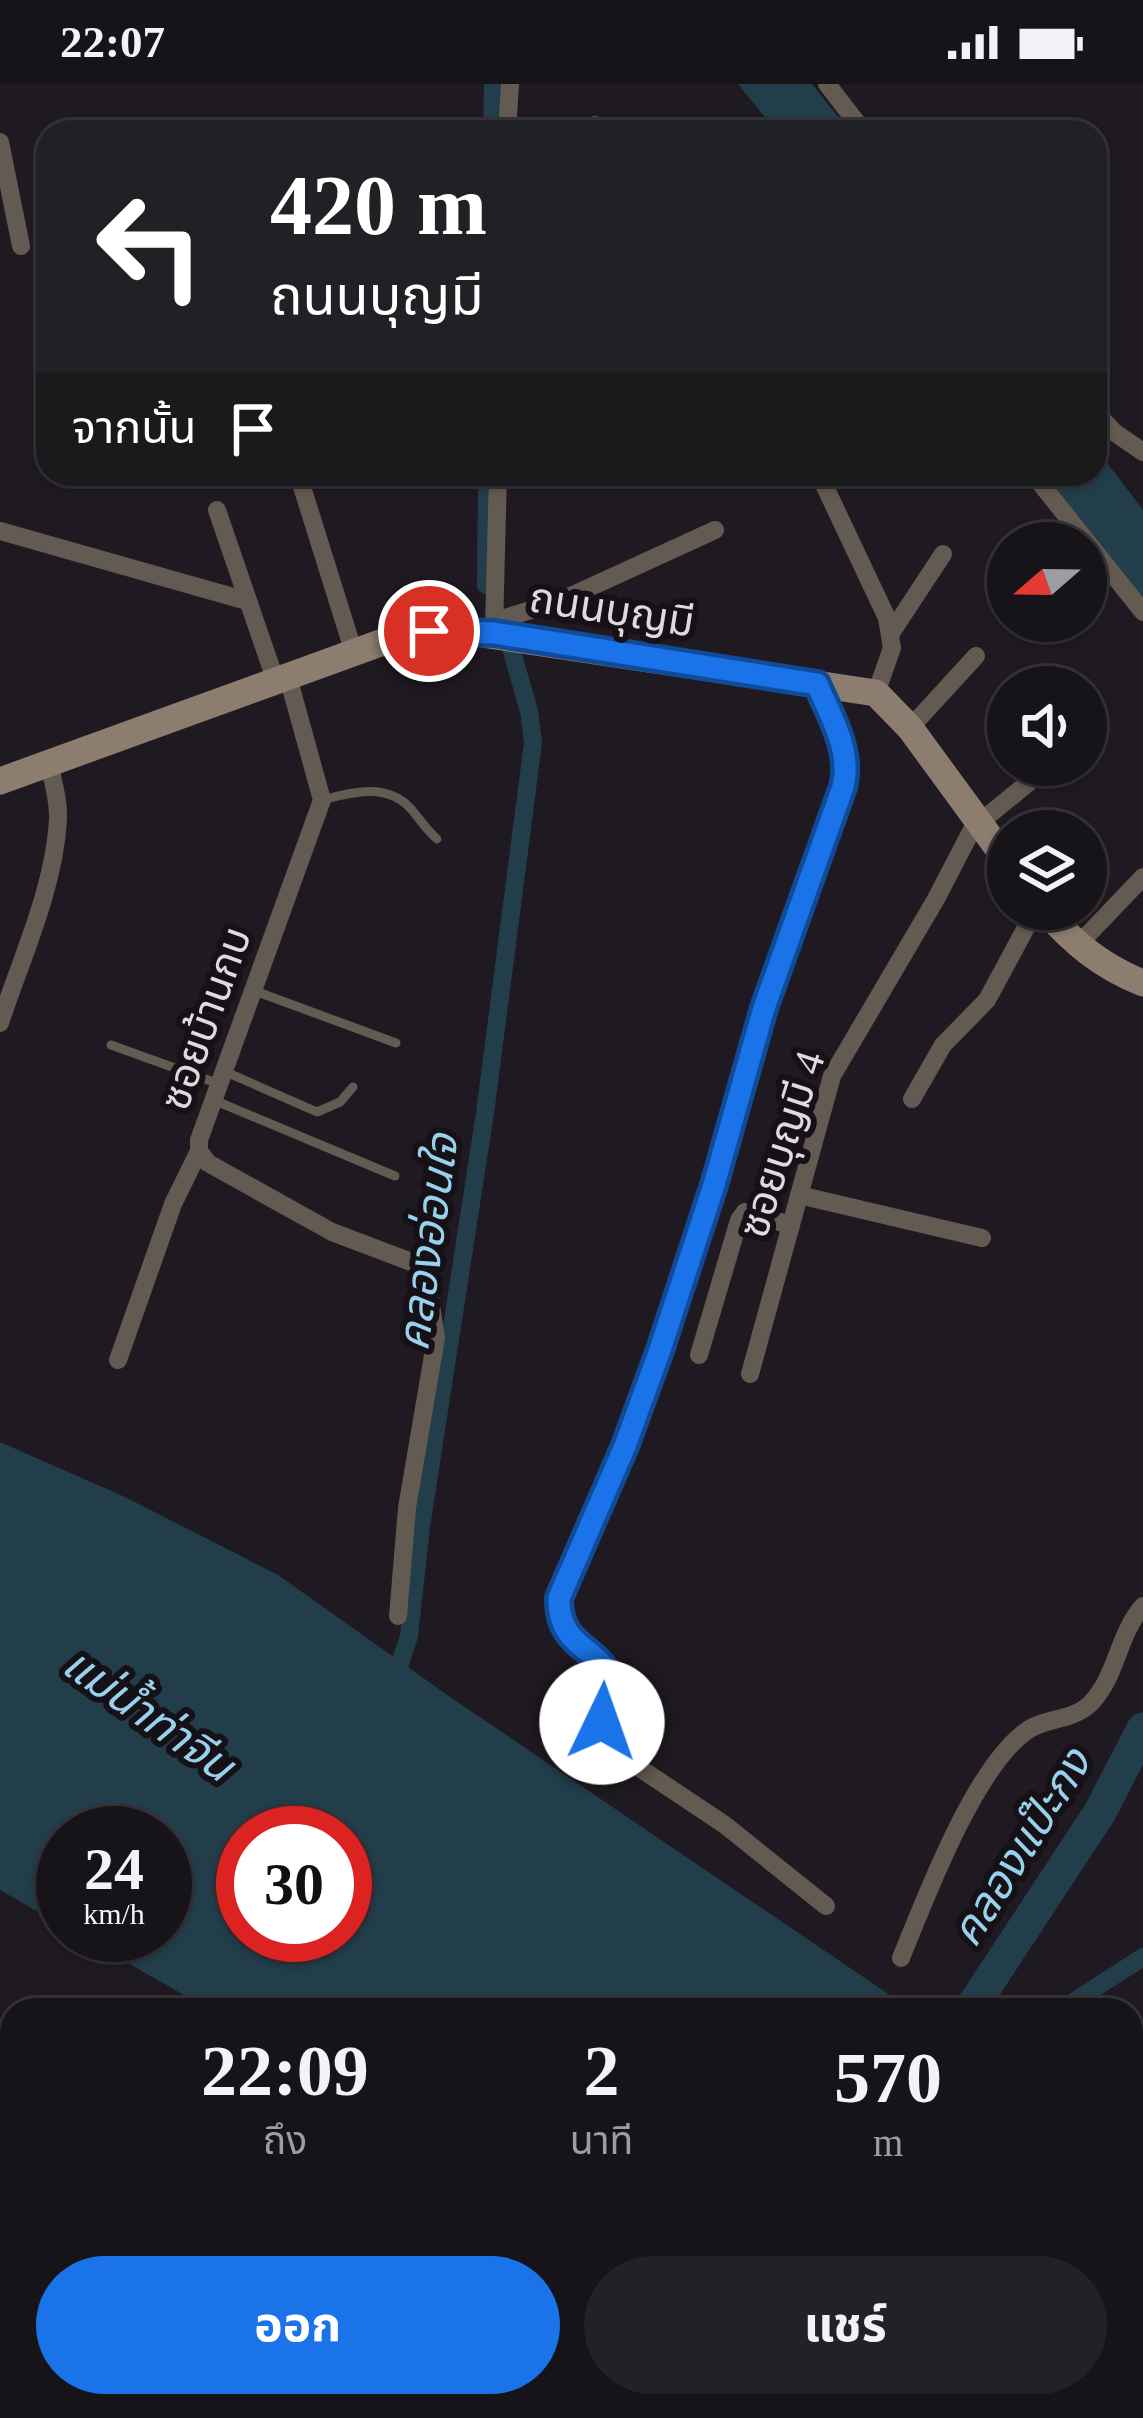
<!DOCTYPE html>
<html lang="th">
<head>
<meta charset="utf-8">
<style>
	body { margin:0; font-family:"Times New Roman","Noto Sans Thai",serif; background:#242126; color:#f1f3f6; height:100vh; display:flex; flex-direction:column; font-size:45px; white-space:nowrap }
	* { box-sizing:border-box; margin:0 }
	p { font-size:39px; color:#9e9ea2 }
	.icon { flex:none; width:66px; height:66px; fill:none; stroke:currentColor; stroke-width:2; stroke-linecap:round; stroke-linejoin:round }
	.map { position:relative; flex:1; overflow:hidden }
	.drawer { position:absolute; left:0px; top:1914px; width:1143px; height:420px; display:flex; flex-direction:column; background:#171419; border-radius:36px 36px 0 0; box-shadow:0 3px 9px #0004,0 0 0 3px #363338 }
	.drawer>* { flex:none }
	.hud { position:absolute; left:36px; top:36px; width:1071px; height:366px; border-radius:36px; box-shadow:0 3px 9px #0004,0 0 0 3px #363338; background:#202124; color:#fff; overflow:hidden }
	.needle { width:78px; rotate:250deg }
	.buttons { position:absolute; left:987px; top:438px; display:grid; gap:24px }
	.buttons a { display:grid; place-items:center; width:120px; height:120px; border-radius:50%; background:#171419; box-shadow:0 3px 9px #0004,0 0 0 3px #363338; font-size:60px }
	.speed { position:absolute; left:36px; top:1722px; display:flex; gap:24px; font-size:60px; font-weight:700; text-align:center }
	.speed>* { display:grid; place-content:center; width:156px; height:156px; border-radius:50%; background:#171419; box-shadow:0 3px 9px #0004,0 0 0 3px #363338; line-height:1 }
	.speed small { font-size:30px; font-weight:400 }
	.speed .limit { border:18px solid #d22; background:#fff; color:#111 }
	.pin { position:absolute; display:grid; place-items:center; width:102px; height:102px; color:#fff; margin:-51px; border:6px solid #fff; border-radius:50%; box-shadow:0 3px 12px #0007 }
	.me { position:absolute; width:132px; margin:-66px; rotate:3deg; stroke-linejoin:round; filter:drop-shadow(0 0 9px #0008) }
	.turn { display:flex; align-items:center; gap:42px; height:252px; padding:0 36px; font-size:54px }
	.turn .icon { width:156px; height:156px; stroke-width:2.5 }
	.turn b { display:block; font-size:84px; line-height:102px }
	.then { display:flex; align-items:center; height:114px; padding:0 36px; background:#0003; gap:24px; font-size:45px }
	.eta { display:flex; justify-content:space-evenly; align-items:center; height:204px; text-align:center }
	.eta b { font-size:72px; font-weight:700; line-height:84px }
	.cta { display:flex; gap:24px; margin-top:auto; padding:24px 36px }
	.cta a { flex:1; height:138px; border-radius:72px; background:#1a73e8; color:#fff; font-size:48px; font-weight:700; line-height:138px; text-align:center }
	.cta a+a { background:#242126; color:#f1f3f6 }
	.status { display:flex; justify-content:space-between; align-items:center; height:84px; padding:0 60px; background:#171419; direction:ltr }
	.status svg { height:33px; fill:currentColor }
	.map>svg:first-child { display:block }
	.water { fill:#223e4b; fill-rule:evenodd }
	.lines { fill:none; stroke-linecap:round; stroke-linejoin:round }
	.canal { stroke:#223e4b; stroke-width:18 }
	.river { stroke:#223e4b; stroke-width:33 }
	.lane { stroke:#635a51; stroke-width:9 }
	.street { stroke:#635a51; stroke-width:18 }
	.secondary { stroke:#8c7d6f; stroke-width:27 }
	.route-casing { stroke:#114b97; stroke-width:30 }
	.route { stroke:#1a73e8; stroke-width:21 }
	.labels { text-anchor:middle; stroke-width:12; stroke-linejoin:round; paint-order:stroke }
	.street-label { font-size:42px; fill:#dedadf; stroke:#161117 }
	.water-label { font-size:45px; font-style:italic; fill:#97d1ec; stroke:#161117 }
</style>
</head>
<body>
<div class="status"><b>22:07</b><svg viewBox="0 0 49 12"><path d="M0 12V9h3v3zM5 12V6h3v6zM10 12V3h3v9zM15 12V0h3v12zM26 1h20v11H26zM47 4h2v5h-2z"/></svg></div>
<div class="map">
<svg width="1143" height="2334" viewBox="0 0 1143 2334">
	<rect width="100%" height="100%" fill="#1f1a21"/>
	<!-- water -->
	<g class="water">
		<path d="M738,0H812L850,48H777Z"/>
		<path d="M1095,363L1143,426V519L1045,390H1095Z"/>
		<path d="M0,1358L125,1413L278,1491L453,1615L912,1926H210L79,1851H165V1749H63V1842L0,1806ZM243,1749H345V1851H243Z"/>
		<path d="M1131,2083L1143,2094V2334H755L740,2322H1131Z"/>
	</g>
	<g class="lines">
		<!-- canal -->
		<g class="canal">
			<path d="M492,48L493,0"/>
			<path d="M486,501L487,390"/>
			<path d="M394,1598L409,1552L421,1443L485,1029L533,659L529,627L512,568"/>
			<path d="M1061,1926L1143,1873"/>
		</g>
		<!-- river -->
		<path class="river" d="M970,1926L1100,1728L1143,1645"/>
		<!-- lane -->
		<g class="lane">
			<path d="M322,716C352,708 388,698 412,726C421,737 426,745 437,755"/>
			<path d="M255,907L396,959"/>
			<path d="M111,961L222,1001"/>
			<path d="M226,988L317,1028L340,1018L353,1003"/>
			<path d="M216,1017L395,1092"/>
		</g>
		<!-- street -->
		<g class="street">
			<path d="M827,0L864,48"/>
			<path d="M507,48L510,0"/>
			<path d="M581,48L595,41"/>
			<path d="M0,58L21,162"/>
			<path d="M1095,328L1114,348L1143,368"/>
			<path d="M298,390L354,569"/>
			<path d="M819,390L887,534L892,564L876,609"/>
			<path d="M1033,390L1143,528"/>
			<path d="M217,426L276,598"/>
			<path d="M0,447L247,517"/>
			<path d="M495,537L560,517L715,446"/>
			<path d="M494,544L498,390"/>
			<path d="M891,549L943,470"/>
			<path d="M288,593L322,716L199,1056V1067L208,1079L332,1148L414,1179L427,1196L436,1254L407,1424L398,1532"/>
			<path d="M817,600C831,634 851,666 843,703L764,924L714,1101L660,1266L625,1362L559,1514C557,1572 613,1560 612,1609C612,1621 603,1633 601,1646L614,1667L725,1741L826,1822"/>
			<path d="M910,644L976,572"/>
			<path d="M979,739L1050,681"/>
			<path d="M1077,862L1143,793"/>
			<path d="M0,939C21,875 54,805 58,736C59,717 53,698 49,679"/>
			<path d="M912,1015L943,961L987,916L1036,825"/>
			<path d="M799,1111L982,1154"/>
			<path d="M699,1271L739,1136L745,1128L791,1141"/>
			<path d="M118,1276L173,1120L199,1067"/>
			<path d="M750,1290L832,992L936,815L977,736"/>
			<path d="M901,1874C926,1813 973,1687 1025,1648C1044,1633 1072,1638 1091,1619C1117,1592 1118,1550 1143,1522"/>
			<path d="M201,2322L219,2334"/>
			<path d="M75,2334L83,2322"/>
			<path d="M344,2334L354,2322"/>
			<path d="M543,2334L552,2322"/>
		</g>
		<!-- secondary -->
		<g class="secondary">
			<path d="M0,697L383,558L429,547H462L876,609L910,644L1008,778"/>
			<path d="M1043,825C1074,859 1100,882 1143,899"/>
		</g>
	</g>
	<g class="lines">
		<!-- route casing -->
		<g class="route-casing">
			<path id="route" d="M429,547L494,549L817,600C831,633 852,667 843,703L764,924L714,1101L660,1266L625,1362L559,1514C557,1581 635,1558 602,1638"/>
		</g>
		<!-- route -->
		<use href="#route" class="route"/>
	</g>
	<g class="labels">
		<!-- street labels -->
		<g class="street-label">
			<text transform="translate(612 525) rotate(9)" y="15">ถนนบุญมี</text>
			<text transform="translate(205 934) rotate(-70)" y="15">ซอยบ้านกบ</text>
			<text transform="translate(781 1060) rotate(-72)" y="15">ซอยบุญมี 4</text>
		</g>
		<!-- water labels -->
		<g class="water-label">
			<text transform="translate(427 1158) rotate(-82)" y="16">คลองอ่อนใจ</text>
			<text transform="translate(149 1630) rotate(35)" y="16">แม่น้ำท่าจีน</text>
			<text transform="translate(1020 1763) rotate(-58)" y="16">คลองแป๊ะกง</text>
		</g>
	</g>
</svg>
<div class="buttons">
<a><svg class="needle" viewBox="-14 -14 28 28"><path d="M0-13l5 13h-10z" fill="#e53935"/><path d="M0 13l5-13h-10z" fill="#9e9ea2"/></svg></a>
<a><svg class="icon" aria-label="sound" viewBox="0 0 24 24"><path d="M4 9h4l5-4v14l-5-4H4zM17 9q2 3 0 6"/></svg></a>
<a><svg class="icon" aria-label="layers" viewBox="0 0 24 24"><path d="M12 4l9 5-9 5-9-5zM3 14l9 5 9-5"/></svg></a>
</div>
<div class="speed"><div>24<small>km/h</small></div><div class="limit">30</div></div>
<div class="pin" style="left:429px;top:547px;background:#d93025"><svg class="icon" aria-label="arrive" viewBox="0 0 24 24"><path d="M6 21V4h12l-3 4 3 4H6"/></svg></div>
<svg class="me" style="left:602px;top:1638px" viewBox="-20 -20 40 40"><circle r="19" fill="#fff"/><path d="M0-13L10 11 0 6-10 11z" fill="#1a73e8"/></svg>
<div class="hud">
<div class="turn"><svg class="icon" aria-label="left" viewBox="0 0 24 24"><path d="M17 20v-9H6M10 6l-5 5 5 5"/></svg><div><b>420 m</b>ถนนบุญมี</div></div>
<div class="then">จากนั้น<svg class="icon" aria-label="arrive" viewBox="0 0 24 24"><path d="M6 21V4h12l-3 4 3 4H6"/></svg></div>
</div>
<section class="drawer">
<div class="eta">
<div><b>22:09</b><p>ถึง</p></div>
<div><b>2</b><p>นาที</p></div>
<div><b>570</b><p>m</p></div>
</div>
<div class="cta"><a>ออก</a><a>แชร์</a></div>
</section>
</div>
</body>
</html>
